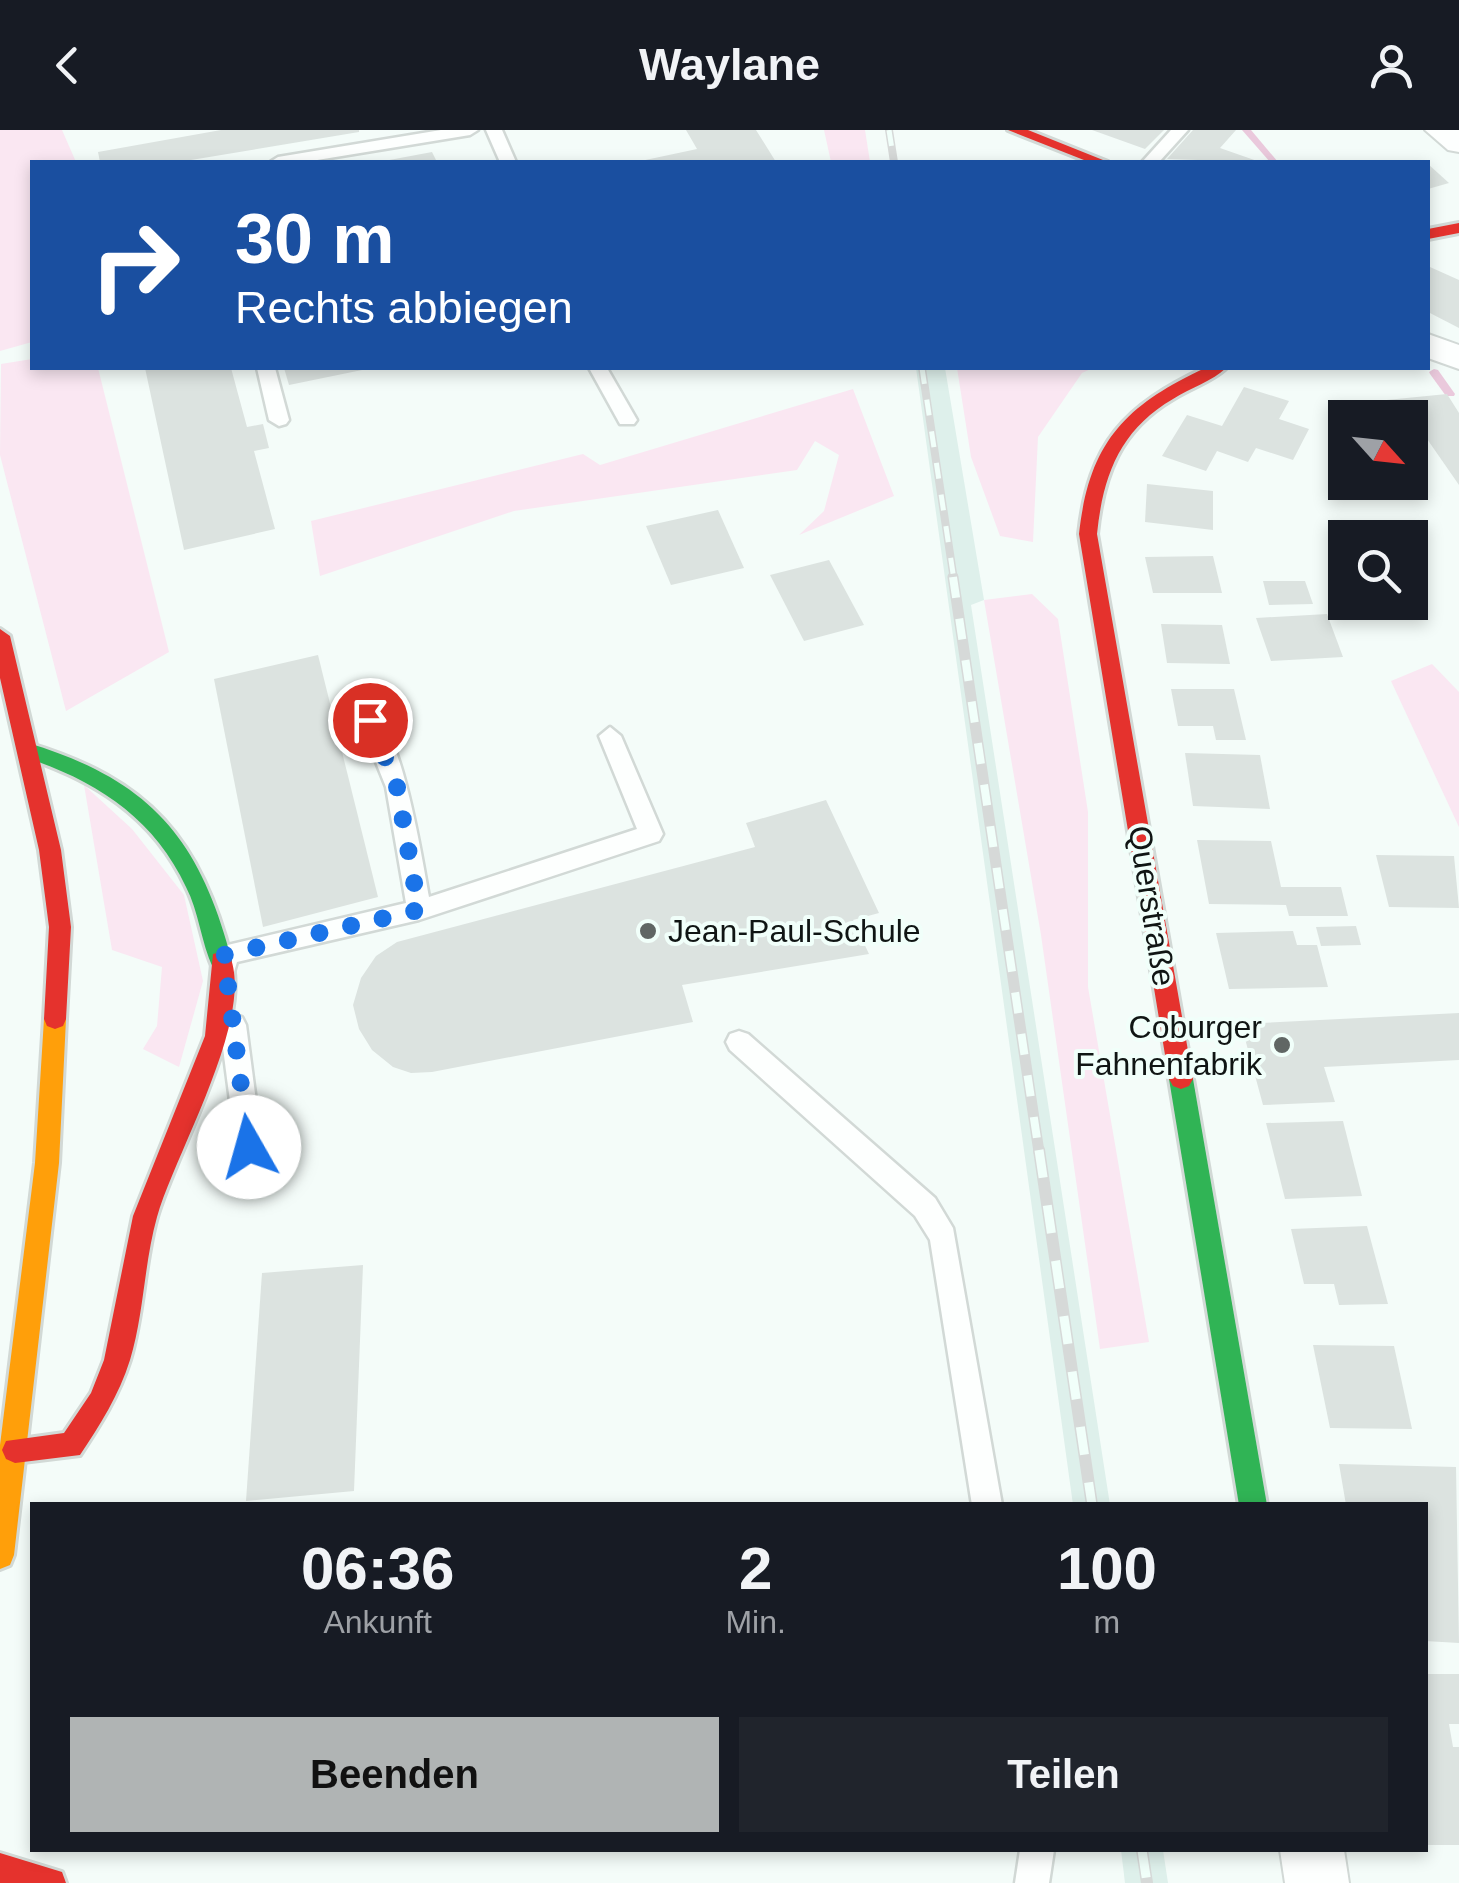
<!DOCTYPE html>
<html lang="de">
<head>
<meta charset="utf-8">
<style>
	body { margin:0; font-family:Arial,sans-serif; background:#20242c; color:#f1f3f6; height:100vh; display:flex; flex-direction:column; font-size:38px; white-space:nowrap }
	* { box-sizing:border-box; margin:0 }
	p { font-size:32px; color:#9ea1a6 }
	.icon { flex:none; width:55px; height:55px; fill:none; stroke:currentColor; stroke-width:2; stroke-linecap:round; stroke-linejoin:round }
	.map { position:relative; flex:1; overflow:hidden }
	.sheet { position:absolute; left:30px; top:1372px; width:1398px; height:350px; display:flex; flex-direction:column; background:#171b24; border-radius:0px; box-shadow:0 5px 15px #0003 }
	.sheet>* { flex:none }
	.top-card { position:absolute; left:30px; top:30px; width:1400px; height:210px; border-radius:0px; box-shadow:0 5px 15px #0003; background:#1a4fa0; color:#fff; overflow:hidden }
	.needle { width:65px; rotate:117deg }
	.controls { position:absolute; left:1328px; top:270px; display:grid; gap:20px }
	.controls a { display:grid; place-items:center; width:100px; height:100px; border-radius:0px; background:#171b24; box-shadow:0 5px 15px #0003; font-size:50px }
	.pin { position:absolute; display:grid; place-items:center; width:85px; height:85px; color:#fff; margin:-42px; border:5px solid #fff; border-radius:50%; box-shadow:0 2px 10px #0007 }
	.me { position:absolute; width:110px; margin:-55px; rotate:353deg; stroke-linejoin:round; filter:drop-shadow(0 0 8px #0008) }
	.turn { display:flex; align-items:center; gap:35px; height:210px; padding:0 40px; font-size:45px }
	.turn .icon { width:130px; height:130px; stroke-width:2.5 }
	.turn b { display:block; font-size:70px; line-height:85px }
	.eta { display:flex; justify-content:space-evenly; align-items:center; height:170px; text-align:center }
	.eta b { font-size:60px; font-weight:800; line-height:70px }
	.cta { display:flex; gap:20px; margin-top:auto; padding:20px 40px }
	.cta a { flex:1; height:115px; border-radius:0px; background:#b0b4b4; color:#111; font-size:40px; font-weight:800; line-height:115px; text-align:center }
	.cta a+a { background:#20242c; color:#f1f3f6 }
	header { display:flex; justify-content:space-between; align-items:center; height:130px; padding:0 40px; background:#171b24; font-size:45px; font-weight:800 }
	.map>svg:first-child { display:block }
	.built { fill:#def0eb }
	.green { fill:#fae7f2 }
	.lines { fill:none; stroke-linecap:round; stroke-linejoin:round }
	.stream { fill:#eac9dc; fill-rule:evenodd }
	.building { fill:#dce3e0 }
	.lane-casing { stroke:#d2d9d6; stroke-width:5 }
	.street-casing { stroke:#d2d9d6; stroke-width:4 }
	.fast-casing { stroke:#d2d9d6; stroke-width:6 }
	.slow-casing { stroke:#d2d9d6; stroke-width:6 }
	.jam-casing { stroke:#d2d9d6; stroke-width:6 }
	.lane { fill:#fdfffe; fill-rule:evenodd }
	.street { fill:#fdfffe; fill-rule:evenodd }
	.fast { fill:#30b455; fill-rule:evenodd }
	.slow { fill:#ff9f0a; fill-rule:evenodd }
	.jam { fill:#e5322d; fill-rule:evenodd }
	.rail-far2-casing { stroke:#d6d9d8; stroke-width:8 }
	.rail-far1-casing { stroke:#d6d9d8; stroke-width:11 }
	.rail-casing { stroke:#d6d9d8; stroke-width:12 }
	.rail-far2 { stroke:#f1fffa; stroke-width:5; stroke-dasharray:16; stroke-linecap:butt }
	.rail-far1 { stroke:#f1fffa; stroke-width:8; stroke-dasharray:21; stroke-linecap:butt }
	.rail { stroke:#f1fffa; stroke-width:9; stroke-dasharray:28; stroke-linecap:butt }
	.route { stroke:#1a73e8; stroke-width:18; stroke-dasharray:0 32.4 }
	.poi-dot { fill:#606664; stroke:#f1fffa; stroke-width:4 }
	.labels { text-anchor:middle; stroke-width:8; stroke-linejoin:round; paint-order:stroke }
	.street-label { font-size:32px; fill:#101514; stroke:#f1fffa }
	.poi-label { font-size:32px; fill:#101514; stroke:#f1fffa; text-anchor:start }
</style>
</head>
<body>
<header><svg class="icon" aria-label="back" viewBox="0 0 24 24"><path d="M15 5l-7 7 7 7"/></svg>Waylane<svg class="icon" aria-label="person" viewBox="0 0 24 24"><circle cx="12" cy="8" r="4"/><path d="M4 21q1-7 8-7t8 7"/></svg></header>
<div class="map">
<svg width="1459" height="1753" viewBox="0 0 1459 1753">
	<rect width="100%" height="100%" fill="#f4fcf9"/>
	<!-- built -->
	<g class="built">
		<path d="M916,238H945L984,470L971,475L1110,1375H1073Z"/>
		<path d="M1121,1720H1163L1168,1753H1125Z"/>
	</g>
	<!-- green -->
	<g class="green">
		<path d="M0,0H62L76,32H32V212L0,221Z"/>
		<path d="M824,0H865L870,32H831Z"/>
		<path d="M32,229V238H98L169,522L66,581L0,325L1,234Z"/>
		<path d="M957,238H1093L1082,243L1038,307L1033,412L1000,406L971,327Z"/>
		<path d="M853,259L894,366L799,405L824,381L839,325L815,311L797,340L514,381L320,446L311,391L583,324L600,335Z"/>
		<path d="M1032,464L1058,489L1088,682V857L1149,1212L1100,1219L1041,805L984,470Z"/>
		<path d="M1432,534L1459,562V697L1391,551Z"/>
		<path d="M84,655L132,699L184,765L203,851L179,937L143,919L157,896L162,837L112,820Z"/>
	</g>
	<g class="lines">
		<!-- stream -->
		<g class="stream">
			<path d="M1242,0H1251L1278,32H1270Z"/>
			<path d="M1434,239L1438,240L1455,264L1454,266H1446L1430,244L1429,242Z"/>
		</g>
	</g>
	<!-- building -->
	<g class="building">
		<path d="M221,0H359V2L179,32H100L98,22Z"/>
		<path d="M686,0H756L776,32H636L697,19Z"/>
		<path d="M1092,0H1164L1145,19Z"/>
		<path d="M1193,0H1236L1220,18L1260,32L1167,29Z"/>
		<path d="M432,22L437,32H384V31Z"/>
		<path d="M1428,34L1449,53L1428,59Z"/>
		<path d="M1430,137L1459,150V198L1428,182Z"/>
		<path d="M145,238H231L247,297L263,294L269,318L254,321L275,399L184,420Z"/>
		<path d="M284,238H367V239L289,255Z"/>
		<path d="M1244,257L1289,271L1279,289L1309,299L1293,330L1256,318L1248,332L1217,321L1206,341L1162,326L1187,285L1222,296Z"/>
		<path d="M1447,264L1459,283V355L1425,306L1410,307V288H1343L1336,275Z"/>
		<path d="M1147,354L1213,361V400L1145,392Z"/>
		<path d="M718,380L744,438L671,455L646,396Z"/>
		<path d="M1213,426L1222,463H1153L1145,427Z"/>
		<path d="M829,430L864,495L804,511L770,445Z"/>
		<path d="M1263,451H1305L1313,474L1269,475Z"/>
		<path d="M1327,484L1343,527L1271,531L1256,488Z"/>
		<path d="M1161,494L1222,495L1230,534L1167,533Z"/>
		<path d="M318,525L378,767L263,797L214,549Z"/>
		<path d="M1171,559H1234L1246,610H1216L1213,596H1178Z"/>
		<path d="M1185,623L1260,625L1270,679L1193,676Z"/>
		<path d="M826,670L879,783L853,790L869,824L682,855L693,892L432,942L411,943L393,937L372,920L359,899L353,875L361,848L376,826L397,812L755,717L746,693Z"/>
		<path d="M1197,710L1271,711L1281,757H1341L1348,786H1289L1286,775L1209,774Z"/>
		<path d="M1376,725L1454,726L1459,778L1389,777Z"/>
		<path d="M1356,796L1361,815L1321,816L1316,797Z"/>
		<path d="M1293,801L1297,815H1317L1328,857L1229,859L1216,803Z"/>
		<path d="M1459,883V930L1324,937L1335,972L1263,975L1241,894Z"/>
		<path d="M1343,991L1362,1066L1285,1069L1266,993Z"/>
		<path d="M1367,1096L1388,1174L1339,1175L1334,1154H1304L1291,1099Z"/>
		<path d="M363,1135L354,1361L246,1371L262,1143Z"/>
		<path d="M1313,1215L1394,1216L1412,1299L1330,1298Z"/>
		<path d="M1339,1334L1456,1337L1459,1513L1425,1511V1375H1346Z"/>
		<path d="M1425,1544H1459V1594H1449L1453,1617H1459V1715H1425Z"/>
	</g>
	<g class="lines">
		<!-- lane casing -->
		<g class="lane-casing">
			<g id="lane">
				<path d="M441,0H478L470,5L305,32H270L278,27Z"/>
				<path d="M486,0H502L516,32H500Z"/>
				<path d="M1171,0H1188L1159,32H1142Z"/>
				<path d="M257,238H275L289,290L286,294L279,296L269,290Z"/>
				<path d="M589,238H607L637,290L634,294H620Z"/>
				<path d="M370,582C401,591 423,734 429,767L637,699L599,606L610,597L621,606L663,704L659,711L419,790L237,832L234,842H216L212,825L215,818L406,773L386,657L359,590Z"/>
				<path d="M233,884L242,887L246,895L262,1017L258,1025L249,1029L240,1025L236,1017L220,895L224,887Z"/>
				<path d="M739,901L748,904L935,1068L953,1098L1002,1375H972L930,1110L915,1086L730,920L726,912L730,904Z"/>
				<path d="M1020,1720H1054L1049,1753H1015Z"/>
			</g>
		</g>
		<!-- street casing -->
		<g class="street-casing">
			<g id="street">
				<path d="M1425,0H1459V22L1448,20Z"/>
				<path d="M1428,204L1459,215V239L1428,228Z"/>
				<path d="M1280,1720H1344L1349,1753H1285Z"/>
			</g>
		</g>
		<!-- fast casing -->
		<g class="fast-casing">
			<g id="fast">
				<path d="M28,613C150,650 200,708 232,831L229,838H213C201,812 199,782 186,757C153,686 93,649 21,626L18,621L21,616Z"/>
				<path d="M1181,939L1189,942L1193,949L1267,1375H1239L1169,949L1173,942Z"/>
			</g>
		</g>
		<!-- slow casing -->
		<g class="slow-casing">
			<path id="slow" d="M55,879L63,882L66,889L59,1033L14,1425L10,1435L0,1439V1315L35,1033L44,889L47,882Z"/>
		</g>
		<!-- jam casing -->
		<g class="jam-casing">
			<g id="jam">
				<path d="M1008,0H1028L1108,32H1089Z"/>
				<path d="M1459,93V103L1428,109V99Z"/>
				<path d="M1205,238H1226C1213,251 1190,258 1173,269C1120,300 1103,345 1097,404L1193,949L1189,956L1181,959L1173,956L1169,949L1079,404C1089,313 1124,276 1205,238Z"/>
				<path d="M0,499L10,506L61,720L71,797L66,889L63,896L55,899L47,896L44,889L49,797L39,720L0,548Z"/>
				<path d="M221,822L229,824C257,885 175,1023 157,1087C144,1133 144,1184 130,1230C119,1265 100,1295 80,1325L15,1333L6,1329L2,1320L6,1311L64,1303L91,1263L104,1230L133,1086L205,906L213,824Z"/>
				<path d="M0,1723L62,1742L66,1753H0Z"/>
			</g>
		</g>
		<!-- lane -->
		<use href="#lane" class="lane"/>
		<!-- street -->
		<use href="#street" class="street"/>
		<!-- fast -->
		<use href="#fast" class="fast"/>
		<!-- slow -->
		<use href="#slow" class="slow"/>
		<!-- jam -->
		<use href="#jam" class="jam"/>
		<!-- rail-far2 casing -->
		<g class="rail-far2-casing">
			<g id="rail-far2">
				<path d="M889,0L894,32"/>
				<path d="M922,238L954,450"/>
			</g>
		</g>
		<!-- rail-far1 casing -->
		<g class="rail-far1-casing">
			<path id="rail-far1" d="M953,447L1039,1022"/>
		</g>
		<!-- rail casing -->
		<g class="rail-casing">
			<g id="rail">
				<path d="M1039,1020L1092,1375"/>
				<path d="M1142,1720L1147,1753"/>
			</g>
		</g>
		<!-- rail-far2 -->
		<use href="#rail-far2" class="rail-far2"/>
		<!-- rail-far1 -->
		<use href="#rail-far1" class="rail-far1"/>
		<!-- rail -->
		<use href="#rail" class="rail"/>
	</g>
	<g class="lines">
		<!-- route -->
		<path class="route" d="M249,1017L224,825L419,780L397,657L370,590"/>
	</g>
	<!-- markers -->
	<g class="poi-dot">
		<circle cx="648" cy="801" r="10"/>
		<circle cx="1282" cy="915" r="10"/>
	</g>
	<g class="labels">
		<!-- street labels -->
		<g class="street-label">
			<text transform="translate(1152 776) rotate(81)" y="11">Querstraße</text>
		</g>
		<!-- poi labels -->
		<g class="poi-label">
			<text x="668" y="812">Jean-Paul-Schule</text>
			<text x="1262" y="908" text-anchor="end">Coburger<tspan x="1262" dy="37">Fahnenfabrik</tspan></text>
		</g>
	</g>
</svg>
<div class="controls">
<a><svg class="needle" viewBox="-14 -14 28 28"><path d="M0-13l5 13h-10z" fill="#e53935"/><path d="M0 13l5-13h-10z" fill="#9ea1a6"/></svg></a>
<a><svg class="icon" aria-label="search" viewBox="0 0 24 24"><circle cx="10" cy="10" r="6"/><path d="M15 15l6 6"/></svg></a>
</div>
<div class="pin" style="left:370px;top:590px;background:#d93025"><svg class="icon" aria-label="arrive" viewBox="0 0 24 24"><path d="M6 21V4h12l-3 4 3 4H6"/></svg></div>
<svg class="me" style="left:249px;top:1017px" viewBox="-20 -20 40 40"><circle r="19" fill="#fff"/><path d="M0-13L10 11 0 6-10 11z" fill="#1a73e8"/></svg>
<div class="top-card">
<div class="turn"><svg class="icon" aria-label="right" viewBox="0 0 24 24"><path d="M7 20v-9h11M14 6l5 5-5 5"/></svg><div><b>30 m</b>Rechts abbiegen</div></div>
</div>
<section class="sheet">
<div class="eta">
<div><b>06:36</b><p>Ankunft</p></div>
<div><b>2</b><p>Min.</p></div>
<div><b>100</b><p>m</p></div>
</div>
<div class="cta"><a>Beenden</a><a>Teilen</a></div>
</section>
</div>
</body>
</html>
